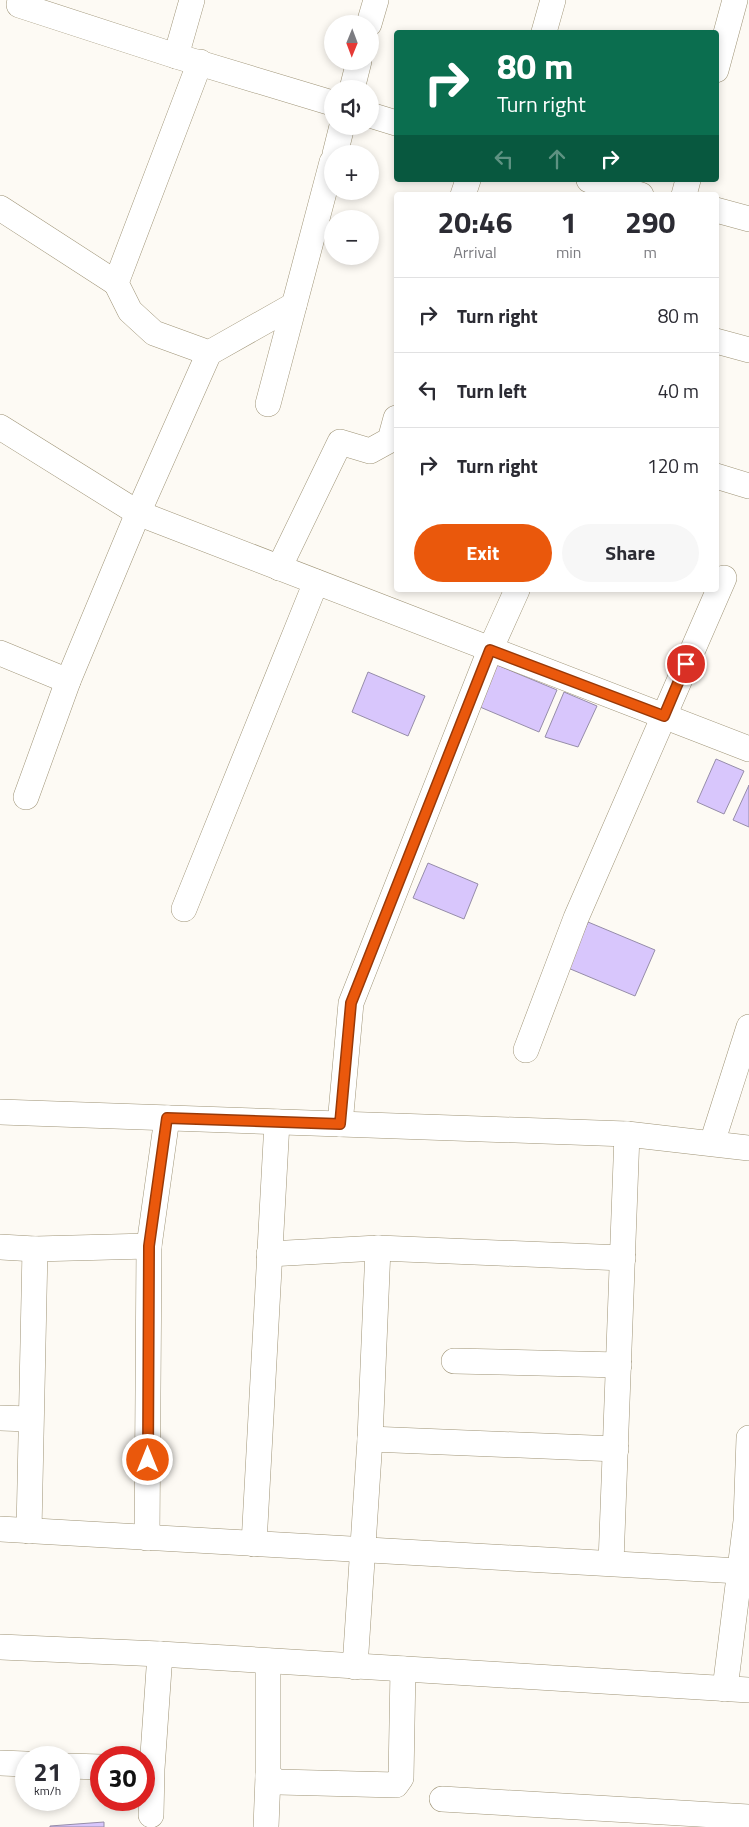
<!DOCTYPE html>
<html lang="en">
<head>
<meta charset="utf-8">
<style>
	body { margin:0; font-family:"Titillium Web",sans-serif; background:#f7f7f7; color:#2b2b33; height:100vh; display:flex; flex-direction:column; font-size:19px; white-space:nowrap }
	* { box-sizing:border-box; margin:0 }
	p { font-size:16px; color:#7c7c81 }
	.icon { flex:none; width:28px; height:28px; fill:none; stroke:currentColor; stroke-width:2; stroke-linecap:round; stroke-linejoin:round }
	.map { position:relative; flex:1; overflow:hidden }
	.side { position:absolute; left:394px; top:192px; width:325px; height:400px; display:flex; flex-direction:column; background:#fff; border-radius:5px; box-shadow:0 2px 8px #0003 }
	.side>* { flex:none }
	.hud { position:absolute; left:394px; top:30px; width:325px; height:152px; border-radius:5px; box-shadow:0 2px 8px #0003; background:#0b6e4f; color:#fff; overflow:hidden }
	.needle { width:32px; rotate:181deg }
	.buttons { position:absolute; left:324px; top:15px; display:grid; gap:10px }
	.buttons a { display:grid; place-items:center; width:55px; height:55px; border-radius:50%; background:#fff; box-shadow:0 2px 8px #0003; font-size:25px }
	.speed { position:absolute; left:15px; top:1746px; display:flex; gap:10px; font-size:25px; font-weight:700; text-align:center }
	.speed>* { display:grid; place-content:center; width:65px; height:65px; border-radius:50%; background:#fff; box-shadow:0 2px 8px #0003; line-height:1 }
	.speed small { font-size:12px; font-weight:400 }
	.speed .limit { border:8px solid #d22; background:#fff; color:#111 }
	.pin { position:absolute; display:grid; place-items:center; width:42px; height:42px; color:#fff; margin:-21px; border:2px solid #fff; border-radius:50%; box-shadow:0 1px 5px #0007 }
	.me { position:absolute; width:55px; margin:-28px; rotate:0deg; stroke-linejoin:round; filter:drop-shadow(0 0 4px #0008) }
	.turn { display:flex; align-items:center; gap:18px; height:105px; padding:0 20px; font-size:22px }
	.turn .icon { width:65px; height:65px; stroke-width:2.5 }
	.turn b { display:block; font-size:35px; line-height:42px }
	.lanes { display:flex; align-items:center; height:48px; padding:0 20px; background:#0003; justify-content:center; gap:25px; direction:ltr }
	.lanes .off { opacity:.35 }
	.eta { display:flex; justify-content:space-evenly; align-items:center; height:85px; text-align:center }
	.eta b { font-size:30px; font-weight:700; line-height:35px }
	.action { display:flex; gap:10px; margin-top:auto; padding:10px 20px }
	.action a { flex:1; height:58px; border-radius:30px; background:#ea580c; color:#fff; font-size:20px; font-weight:700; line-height:58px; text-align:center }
	.action a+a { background:#f7f7f7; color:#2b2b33 }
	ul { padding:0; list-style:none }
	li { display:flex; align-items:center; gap:15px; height:75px; padding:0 20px; border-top:1px solid #e1e1e2 }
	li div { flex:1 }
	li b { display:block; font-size:19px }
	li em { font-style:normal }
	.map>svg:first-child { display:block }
	.building { fill:#d8c6fc; stroke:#968da9 }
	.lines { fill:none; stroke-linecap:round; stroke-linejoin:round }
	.street-casing { stroke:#9f9477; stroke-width:26 }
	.street { stroke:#fff; stroke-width:25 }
	.route-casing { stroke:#983908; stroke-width:12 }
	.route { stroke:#ea580c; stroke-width:9 }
</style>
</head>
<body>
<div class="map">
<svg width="749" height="1827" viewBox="0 0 749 1827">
	<rect width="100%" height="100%" fill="#fdfaf4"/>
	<!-- building -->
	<g class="building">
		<path d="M497,665L557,690L539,732L480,707Z"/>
		<path d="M368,672L425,696L408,736L352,712Z"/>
		<path d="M564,692L597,706L578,747L545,737Z"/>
		<path d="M716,759L744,771L724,814L697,802Z"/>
		<path d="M749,785V827L733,820Z"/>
		<path d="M428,863L478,884L464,919L413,898Z"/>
		<path d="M588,922L655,950L635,996L568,968Z"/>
		<path d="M104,1822V1827H50V1826Z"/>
	</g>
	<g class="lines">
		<!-- street casing -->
		<g class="street-casing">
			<g id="street">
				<path d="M20,0L19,5L176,56L332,103"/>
				<path d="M369,24L376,0"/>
				<path d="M544,32L553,0"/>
				<path d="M176,56L192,0"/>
				<path d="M200,62L116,283L130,311L154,333L209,353L294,305"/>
				<path d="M716,70L735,0"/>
				<path d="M352,89L359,61"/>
				<path d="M370,115L396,123"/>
				<path d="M335,154L342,126"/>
				<path d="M589,180L641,195"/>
				<path d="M463,195L468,180"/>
				<path d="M684,195L688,180"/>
				<path d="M0,208L116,283"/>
				<path d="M716,210L749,219"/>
				<path d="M716,341L749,350"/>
				<path d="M268,404L332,162"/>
				<path d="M0,427L138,513L749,749"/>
				<path d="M716,476L749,486"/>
				<path d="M279,568L340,442L370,451L390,440L396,418"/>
				<path d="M0,653L68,681"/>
				<path d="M26,797L68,681L138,513L209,353"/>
				<path d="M184,909L316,582"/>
				<path d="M526,1050L576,918L724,578"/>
				<path d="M0,1112L627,1134L749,1148"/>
				<path d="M340,1124L351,1003L490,650L517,590"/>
				<path d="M712,1143L749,1027"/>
				<path d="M0,1247L35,1249L149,1246"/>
				<path d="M269,1254L378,1248L623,1258"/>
				<path d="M454,1361L619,1365"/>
				<path d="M0,1418L30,1419"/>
				<path d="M370,1439L616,1449"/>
				<path d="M0,1529L739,1571"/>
				<path d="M29,1531L35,1249"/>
				<path d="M147,1538L149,1246L167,1118"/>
				<path d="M254,1544L277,1122"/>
				<path d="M611,1563L627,1134"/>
				<path d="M0,1647L160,1654L749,1690"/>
				<path d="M268,1661V1776L278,1782L396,1785L401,1778L403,1669"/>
				<path d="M355,1667L370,1439L378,1248"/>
				<path d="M725,1689L746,1521L749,1438"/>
				<path d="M0,1763L26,1764"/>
				<path d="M69,1766L101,1767"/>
				<path d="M442,1799L749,1817"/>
				<path d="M151,1815L152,1769L160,1654"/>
				<path d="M266,1827L268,1776"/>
			</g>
		</g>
		<!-- street -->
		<use href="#street" class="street"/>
	</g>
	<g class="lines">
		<!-- route casing -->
		<g class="route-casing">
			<path id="route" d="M148,1460L149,1246L167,1118L340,1124L351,1003L490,650L664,716L686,664"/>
		</g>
		<!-- route -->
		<use href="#route" class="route"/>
	</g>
</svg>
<div class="buttons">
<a><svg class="needle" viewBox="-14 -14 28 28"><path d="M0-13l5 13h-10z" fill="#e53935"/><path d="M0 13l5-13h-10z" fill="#7c7c81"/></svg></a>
<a><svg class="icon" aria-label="sound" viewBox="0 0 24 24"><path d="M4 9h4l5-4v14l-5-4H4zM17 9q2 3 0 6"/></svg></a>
<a>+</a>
<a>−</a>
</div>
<div class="speed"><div>21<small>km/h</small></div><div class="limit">30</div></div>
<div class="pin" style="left:686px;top:664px;background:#d93025"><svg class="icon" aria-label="arrive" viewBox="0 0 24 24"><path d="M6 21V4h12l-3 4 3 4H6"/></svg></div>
<svg class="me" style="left:148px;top:1460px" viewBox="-20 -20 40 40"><circle r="17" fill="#ea580c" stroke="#fff" stroke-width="3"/><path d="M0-11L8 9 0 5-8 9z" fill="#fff"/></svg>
<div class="hud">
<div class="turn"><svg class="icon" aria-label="right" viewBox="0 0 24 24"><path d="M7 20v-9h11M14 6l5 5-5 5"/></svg><div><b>80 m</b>Turn right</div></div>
<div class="lanes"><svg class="icon off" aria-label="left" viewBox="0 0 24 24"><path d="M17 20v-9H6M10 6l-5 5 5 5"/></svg><svg class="icon off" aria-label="ahead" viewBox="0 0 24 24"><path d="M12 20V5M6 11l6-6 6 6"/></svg><svg class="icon" aria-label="right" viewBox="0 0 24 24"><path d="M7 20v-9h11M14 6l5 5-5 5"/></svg></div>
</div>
<section class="side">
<div class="eta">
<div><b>20:46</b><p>Arrival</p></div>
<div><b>1</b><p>min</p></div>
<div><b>290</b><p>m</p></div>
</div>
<ul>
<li><svg class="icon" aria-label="right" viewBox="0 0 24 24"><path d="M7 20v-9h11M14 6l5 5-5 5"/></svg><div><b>Turn right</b></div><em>80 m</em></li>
<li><svg class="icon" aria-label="left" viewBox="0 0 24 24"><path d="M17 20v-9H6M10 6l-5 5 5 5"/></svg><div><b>Turn left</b></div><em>40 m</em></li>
<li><svg class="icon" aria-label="right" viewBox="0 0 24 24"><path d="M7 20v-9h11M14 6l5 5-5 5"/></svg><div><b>Turn right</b></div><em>120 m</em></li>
</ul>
<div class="action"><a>Exit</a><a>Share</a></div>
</section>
</div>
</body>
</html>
